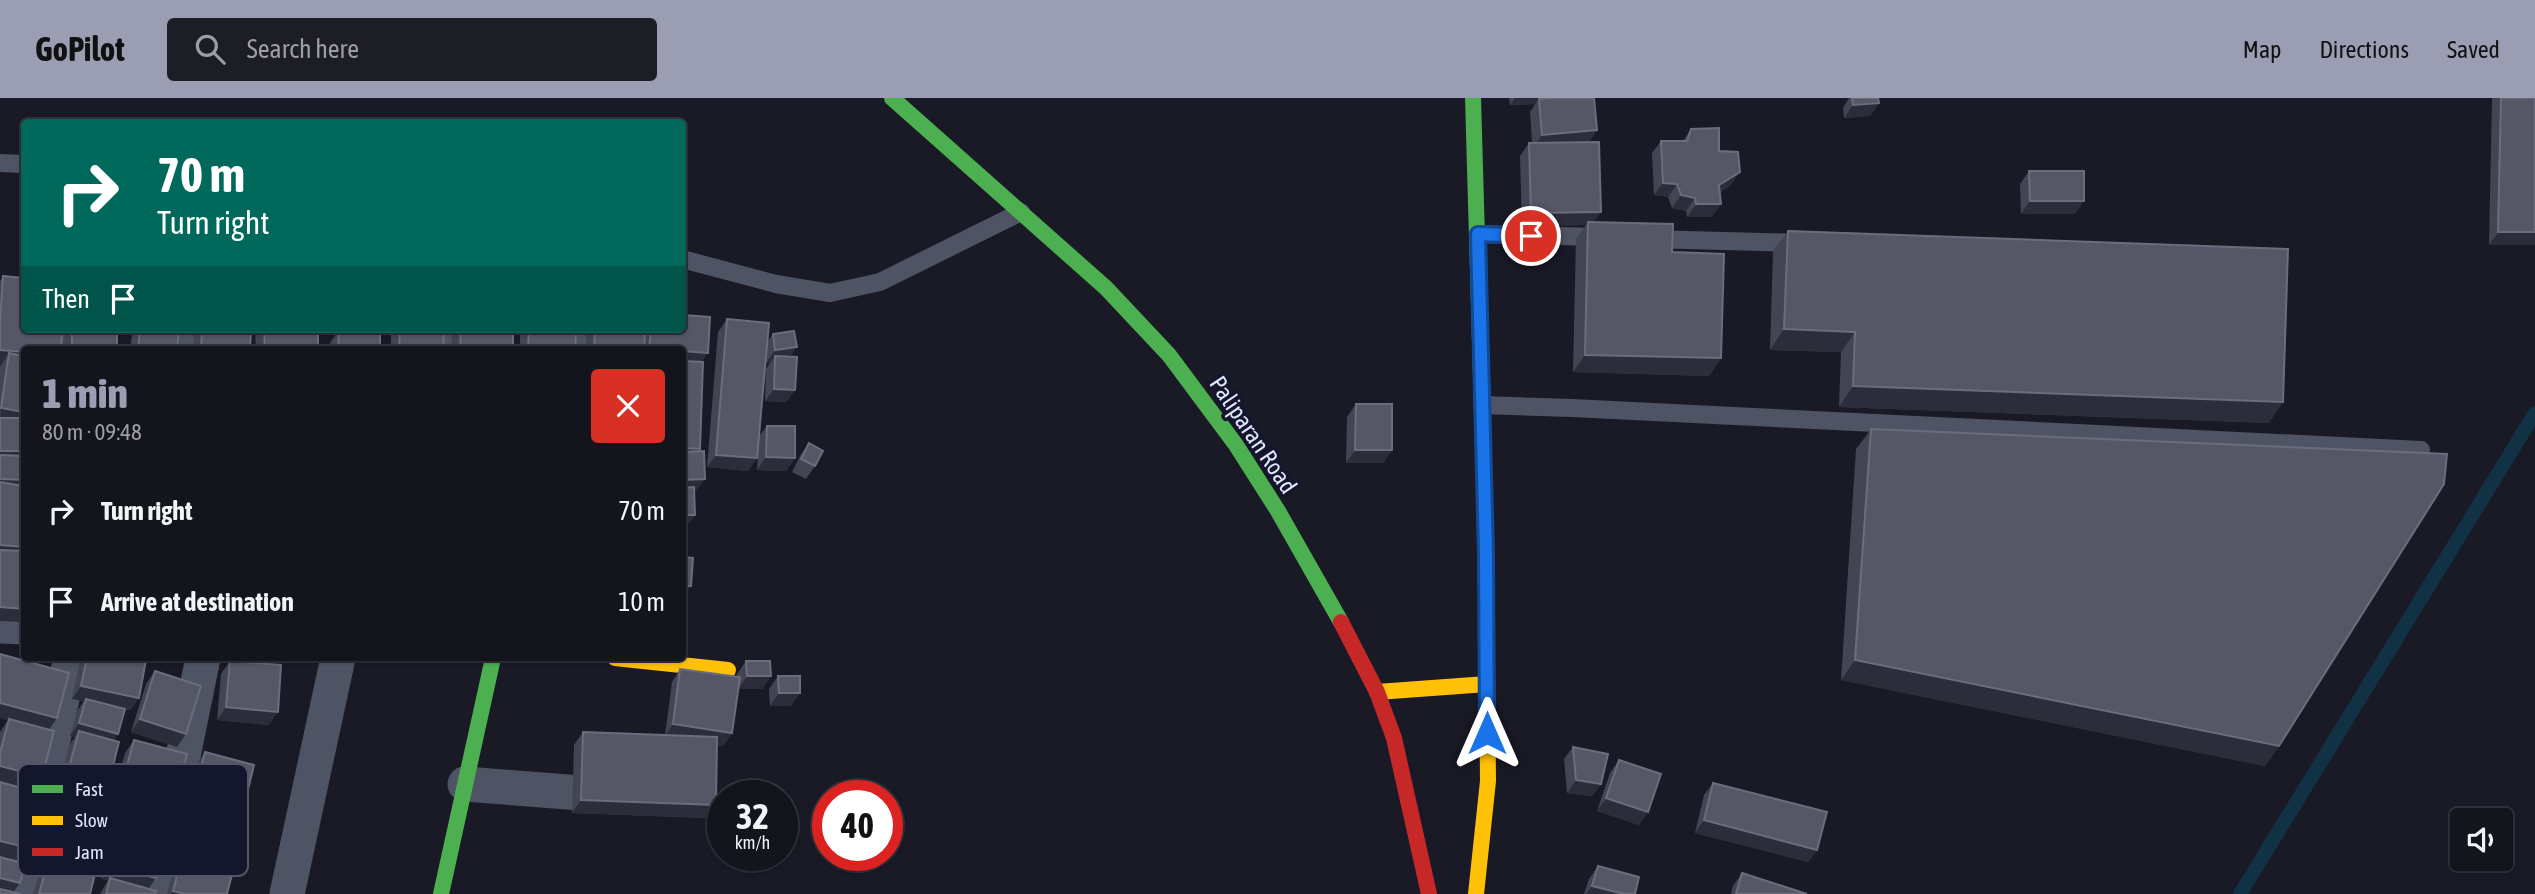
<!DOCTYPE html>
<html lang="en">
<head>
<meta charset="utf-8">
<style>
	body { margin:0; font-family:"Asap Condensed",sans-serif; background:#1c1d25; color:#f1f3f6; height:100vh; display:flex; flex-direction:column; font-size:26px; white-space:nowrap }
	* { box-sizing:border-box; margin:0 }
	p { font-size:23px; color:#9d9ea3 }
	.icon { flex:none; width:38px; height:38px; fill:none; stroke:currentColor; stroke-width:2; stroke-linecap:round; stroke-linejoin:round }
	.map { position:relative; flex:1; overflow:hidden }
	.drawer { position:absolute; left:21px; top:248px; width:665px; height:315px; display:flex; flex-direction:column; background:#13141c; border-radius:7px; box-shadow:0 2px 5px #0004,0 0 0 2px #32333b }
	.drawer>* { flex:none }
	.top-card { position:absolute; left:21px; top:21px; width:665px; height:214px; border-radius:7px; box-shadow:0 2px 5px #0004,0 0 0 2px #32333b; background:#00695c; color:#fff; overflow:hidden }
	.tools { position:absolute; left:2450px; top:710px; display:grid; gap:14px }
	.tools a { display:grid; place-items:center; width:63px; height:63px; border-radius:7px; background:#13141c; box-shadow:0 2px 5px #0004,0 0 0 2px #32333b; font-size:35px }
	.speed { position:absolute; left:707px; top:682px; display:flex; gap:14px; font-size:35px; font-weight:700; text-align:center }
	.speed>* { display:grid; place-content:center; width:91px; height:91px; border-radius:50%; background:#13141c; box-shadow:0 2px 5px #0004,0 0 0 2px #32333b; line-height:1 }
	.speed small { font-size:18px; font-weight:400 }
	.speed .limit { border:10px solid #d22; background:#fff; color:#111 }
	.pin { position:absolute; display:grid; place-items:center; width:60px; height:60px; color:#fff; margin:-30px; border:4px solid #fff; border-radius:50%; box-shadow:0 2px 7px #0007 }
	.me { position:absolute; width:77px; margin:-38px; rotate:0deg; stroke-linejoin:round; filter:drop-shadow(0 0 5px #0008) }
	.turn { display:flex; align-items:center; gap:24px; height:147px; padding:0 21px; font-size:32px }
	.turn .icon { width:91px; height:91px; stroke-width:2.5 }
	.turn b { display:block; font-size:49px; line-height:60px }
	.then { display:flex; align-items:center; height:66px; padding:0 21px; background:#0003; gap:14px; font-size:26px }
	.round { display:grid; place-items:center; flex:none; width:74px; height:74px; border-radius:7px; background:#1c1d25 }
	.head { display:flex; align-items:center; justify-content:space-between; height:119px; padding:0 21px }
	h1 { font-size:42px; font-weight:800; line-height:52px; color:#9b9eb2 }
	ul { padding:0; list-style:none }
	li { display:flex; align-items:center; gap:21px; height:91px; padding:0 21px }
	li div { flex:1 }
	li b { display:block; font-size:26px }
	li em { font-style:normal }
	header { display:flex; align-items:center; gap:42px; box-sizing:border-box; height:98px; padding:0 35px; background:#9b9eb2; color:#111 }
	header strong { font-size:33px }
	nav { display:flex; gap:38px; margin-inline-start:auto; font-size:24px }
	.search { width:490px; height:63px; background:#1c1d25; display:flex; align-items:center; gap:18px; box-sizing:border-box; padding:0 24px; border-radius:7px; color:#9d9ea3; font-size:26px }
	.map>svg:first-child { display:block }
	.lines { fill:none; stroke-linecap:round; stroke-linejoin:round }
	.stream { stroke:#113245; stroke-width:14 }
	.lane { stroke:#4f5465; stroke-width:18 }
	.street { stroke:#4f5465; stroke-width:35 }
	.fast { stroke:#4caf50; stroke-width:16 }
	.slow { stroke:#ffc107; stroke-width:16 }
	.jam { stroke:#c62828; stroke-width:16 }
	.wall { fill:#444554 }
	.shaded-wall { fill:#2c2d3a }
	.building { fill:#555666; stroke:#6b6d7e; stroke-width:2 }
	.route-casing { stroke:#114b97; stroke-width:18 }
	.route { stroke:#1a73e8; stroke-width:12 }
	.labels { text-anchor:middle; stroke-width:7; stroke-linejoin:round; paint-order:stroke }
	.street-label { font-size:24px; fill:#e1e5fd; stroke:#14162b }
	.key { fill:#14162b; stroke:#52546a; stroke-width:2 }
	.key-label { font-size:19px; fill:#e1e5fd }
</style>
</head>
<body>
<header>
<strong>GoPilot</strong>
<div class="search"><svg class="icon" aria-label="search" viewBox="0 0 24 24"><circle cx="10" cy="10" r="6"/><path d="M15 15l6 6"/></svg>Search here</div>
<nav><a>Map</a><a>Directions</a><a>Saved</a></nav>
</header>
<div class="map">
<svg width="2535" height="796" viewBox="0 0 2535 796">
	<rect width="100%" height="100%" fill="#191a26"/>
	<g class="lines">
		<!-- stream -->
		<path class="stream" d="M2240,796L2535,315"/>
		<!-- lane -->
		<g class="lane">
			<path d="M0,65L24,66"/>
			<path d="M1478,136L1600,139"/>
			<path d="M1649,141L1803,145"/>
			<path d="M682,161L776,186L830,195L880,184L1021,114"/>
			<path d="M1482,307L1572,310L2421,352"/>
		</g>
		<!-- street -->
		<g class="street">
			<path d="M62,252L64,231"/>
			<path d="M186,252L187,231"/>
			<path d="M448,252L449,231"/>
			<path d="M577,252L578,231"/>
			<path d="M0,528L24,529"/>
			<path d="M465,686L619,698"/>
			<path d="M19,796L71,560"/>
			<path d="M155,796L203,560"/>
			<path d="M287,796L338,560"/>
		</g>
		<!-- fast -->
		<g class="fast">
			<path d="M892,0L1106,190L1169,257L1236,347L1278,413L1341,524"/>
			<path d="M1473,0L1486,453"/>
			<path d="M441,796L493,560"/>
		</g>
		<!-- slow -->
		<g class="slow">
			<path d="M615,560L728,572"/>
			<path d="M1377,594L1487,586"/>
			<path d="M1476,796L1488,683L1486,453"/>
		</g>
		<!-- jam -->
		<path class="jam" d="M1341,524L1377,594L1394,640L1429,796"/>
	</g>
	<!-- wall -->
	<g class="wall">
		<path d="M1509,0H1594L1597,32L1589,44L1594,124L1672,154L1721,260L1709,278L1573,274L1576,141L1586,127L1522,128L1520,58L1529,45H1532L1530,14L1535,6L1510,7Z"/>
		<path d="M1849,0H1878L1879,5L1870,18L1844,20L1843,10Z"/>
		<path d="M2492,0H2535V147H2489Z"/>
		<path d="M1691,31L1719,53L1731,87L1720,94L1712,119H1687L1686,113L1672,110L1668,99L1654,97L1652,55L1661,43H1683Z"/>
		<path d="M2029,73L2075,116H2021L2020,86Z"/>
		<path d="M1788,133L2269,325L1839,309L1841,254L1770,252L1773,153Z"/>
		<path d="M3,178L24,252L0,523V268L2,266H0V183Z"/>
		<path d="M727,221L767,244L773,236L790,259L795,292L786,304L765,303L766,271L770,265H766V262L759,338L767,328L795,360L786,373L757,372L758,357L757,360L748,373L707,369L718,234Z"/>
		<path d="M64,231H117V252H63Z"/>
		<path d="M136,231H179L177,252H130L132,237Z"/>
		<path d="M194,231H251L250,252H193Z"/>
		<path d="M255,231H318V252H256Z"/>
		<path d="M391,231H444L443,252H391Z"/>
		<path d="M452,231H513V252H451Z"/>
		<path d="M520,231H576L575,252H520Z"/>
		<path d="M586,231H682L702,264L696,393H694L695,417L686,429L682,252H586Z"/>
		<path d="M339,232L380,252H330V245Z"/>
		<path d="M1356,306L1392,352L1383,365H1346L1347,319Z"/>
		<path d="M1871,331L2279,648L2265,668L1841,582L1856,351Z"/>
		<path d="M809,345L815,368L806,381L792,374L800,358Z"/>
		<path d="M82,560H136L139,600L130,612L125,611L114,643L98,706L84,769L90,796H33L40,773L47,762L42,761L56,710L64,698L56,696L70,646L75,639L70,638L77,613L84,603L72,601L80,563Z"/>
		<path d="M230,563L269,627L217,622L221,576Z"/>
		<path d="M746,563L771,578L762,591H738L732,635L723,648L717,647L707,720L572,715L574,647L583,634L665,637L672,584L680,571L737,579V576Z"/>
		<path d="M155,573L177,649L131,634L146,586Z"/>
		<path d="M778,578L791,608H770L769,591Z"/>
		<path d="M57,620L49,632L33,692L0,683V634L8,622Z"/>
		<path d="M134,642L165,717L112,703L125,655Z"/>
		<path d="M1573,649L1601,686L1592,698L1567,695L1564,661Z"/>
		<path d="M205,654L239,728L231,739L227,796H167L181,741L189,730L180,727L196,667Z"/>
		<path d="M1619,662L1639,727L1597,713L1610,675Z"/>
		<path d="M1713,685L1817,752L1808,764L1695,735L1704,697Z"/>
		<path d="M125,711L149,791L155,796H100L108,782L101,781L116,724Z"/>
		<path d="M1598,768L1635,796H1584L1589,781Z"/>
		<path d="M1742,775L1806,796H1731L1733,788Z"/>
	</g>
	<!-- shaded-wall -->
	<g class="shaded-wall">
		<path d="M1515,0H1585L1539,1L1535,6L1510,7Z"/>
		<path d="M1879,5L1870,18L1844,20L1853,7Z"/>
		<path d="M1597,32L1588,45L1533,49L1542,37Z"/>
		<path d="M1740,74L1731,87L1710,100L1719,87Z"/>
		<path d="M1663,85L1677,86L1668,99L1654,97Z"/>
		<path d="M1681,97L1695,100L1686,113L1672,110Z"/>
		<path d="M2030,103H2084L2075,116H2021Z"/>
		<path d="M1696,106H1721L1712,119H1687Z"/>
		<path d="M1601,114L1592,127L1588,124L1586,127L1522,128L1531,115Z"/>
		<path d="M2498,134H2535V147H2489Z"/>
		<path d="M1784,231L1855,234L1841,254L1770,252Z"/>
		<path d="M797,249L788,262L775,258L770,265H766L775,252Z"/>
		<path d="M0,252L24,254V267L9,255L2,266H0Z"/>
		<path d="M682,253L708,255L699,268L682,267Z"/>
		<path d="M1585,257L1721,260L1709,278L1573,274Z"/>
		<path d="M1853,288L2283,304L2269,325L1839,309Z"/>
		<path d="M774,291L795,292L786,304L765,303Z"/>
		<path d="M1,310L24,314V328L0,324Z"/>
		<path d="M682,350L700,351L691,364L682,363Z"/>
		<path d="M1355,352H1392L1383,365H1346Z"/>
		<path d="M0,353H24V365L0,366Z"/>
		<path d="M716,357L757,360L748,373L707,369Z"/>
		<path d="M766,359L795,360L786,373L757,372Z"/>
		<path d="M0,381L24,382V395L0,394Z"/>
		<path d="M705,381L696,393L682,394V382Z"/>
		<path d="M682,417H695L686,429L682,430Z"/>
		<path d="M0,447L24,449V463L0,460Z"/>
		<path d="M682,488H691L682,500Z"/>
		<path d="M0,509L24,511V524L0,523Z"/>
		<path d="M1855,562L2279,648L2265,668L1841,582Z"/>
		<path d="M747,578H771L762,591H738Z"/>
		<path d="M81,588L139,600L130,612L85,604L86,601L84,603L72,601Z"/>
		<path d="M779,595H800L791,608H770Z"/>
		<path d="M0,605L57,620L48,633L0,620Z"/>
		<path d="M226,609L278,614L269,627L217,622Z"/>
		<path d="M140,621L186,636L177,649L131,634Z"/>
		<path d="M79,625L118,636L110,649L79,633L75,639L70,638Z"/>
		<path d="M673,626L732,635L723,648L664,639Z"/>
		<path d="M0,668L42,679L33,692L0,683Z"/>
		<path d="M1576,682L1601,686L1592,698L1567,695Z"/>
		<path d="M65,684L106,695L97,707L56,696Z"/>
		<path d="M121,690L174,704L165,717L112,703Z"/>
		<path d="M1606,700L1648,714L1639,727L1597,713Z"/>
		<path d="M581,702L716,707L707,720L572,715Z"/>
		<path d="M189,715L239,728L230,741L190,728L189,730L180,727Z"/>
		<path d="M1704,722L1817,752L1808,764L1695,735Z"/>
		<path d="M0,743L29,750L20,763L0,758Z"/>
		<path d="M51,748L91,759L82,772L49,760L47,762L42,761Z"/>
		<path d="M110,768L156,780L147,793L110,780L108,782L101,781Z"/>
		<path d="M0,780L20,785L12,796L0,795Z"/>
		<path d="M1592,788L1624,796H1586Z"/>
		<path d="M173,793L185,796H171Z"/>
	</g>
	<!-- building -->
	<g class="building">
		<path d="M1549,0H1594L1597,32L1542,37L1539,1Z"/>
		<path d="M1852,0H1878L1879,5L1853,7Z"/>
		<path d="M2501,0H2535V134H2498Z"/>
		<path d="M1719,30V53L1738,54L1740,74L1719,87L1721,106H1696L1695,100L1681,97L1677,86L1663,85L1661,43H1687L1691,31Z"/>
		<path d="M1599,44L1601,114L1531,115L1529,45Z"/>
		<path d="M2029,73H2084V103H2030Z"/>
		<path d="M1588,124L1673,126L1672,154L1724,156L1721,260L1585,257Z"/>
		<path d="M1788,133L2288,151L2283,304L1853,288L1855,234L1784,231Z"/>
		<path d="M3,178L24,180V231H62L61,252H24V254L0,252V223Z"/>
		<path d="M682,217L710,219L708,255L682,253V252L649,251L651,231H682Z"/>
		<path d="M727,221L769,225L757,360L716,357Z"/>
		<rect x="72" y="231" width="45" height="21"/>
		<path d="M140,231H179L177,252H138Z"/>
		<path d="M202,231H251L250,252H201Z"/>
		<path d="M264,231H318V252H265Z"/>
		<path d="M400,231H444L443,252H399Z"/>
		<path d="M461,231H513V252H460Z"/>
		<path d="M529,231H576L575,252H528Z"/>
		<path d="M595,231H645L644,252H594Z"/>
		<path d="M339,232L380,235V252H338Z"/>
		<path d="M794,233L797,249L775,252L773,236Z"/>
		<path d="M9,255L24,258V314L1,310Z"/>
		<path d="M775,258L797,259L795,292L774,291Z"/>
		<path d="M682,263L703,264L700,351L682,350Z"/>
		<path d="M1356,306H1392V352H1355Z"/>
		<rect x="0" y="320" width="24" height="33"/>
		<path d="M767,328H795V360L766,359Z"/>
		<path d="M1871,331L2447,356L2444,386L2279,648L1855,562Z"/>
		<path d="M809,345L823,353L815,368L801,361Z"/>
		<path d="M704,353L705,381L682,382V354Z"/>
		<path d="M0,357L24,358V382L0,381Z"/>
		<path d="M0,384L24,388V449L0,447Z"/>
		<path d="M694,389L695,417H682V390Z"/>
		<path d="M0,452L24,453V511L0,509Z"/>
		<path d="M682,459L693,460L691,488H682Z"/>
		<path d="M0,556L69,575L57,620L0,605Z"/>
		<path d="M87,560H136L146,562L139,600L81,588Z"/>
		<path d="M230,563L281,567L278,614L226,609Z"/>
		<path d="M746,563H770L771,578H747Z"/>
		<path d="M680,571L740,579L732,635L673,626Z"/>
		<path d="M155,573L201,588L186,636L140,621Z"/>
		<path d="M778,578H800V595H779Z"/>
		<path d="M86,601L125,611L118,636L79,625Z"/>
		<path d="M9,621L54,633L42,679L0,668V655Z"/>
		<path d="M79,633L119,644L106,695L65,684Z"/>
		<path d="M583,634L717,639L716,707L581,702Z"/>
		<path d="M134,642L187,656L174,704L121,690Z"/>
		<path d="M1573,649L1608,656L1601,686L1576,682Z"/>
		<path d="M205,654L254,667L239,728L189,715Z"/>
		<path d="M1619,662L1661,676L1648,714L1606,700Z"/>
		<path d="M0,684L43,696L29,750L0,743Z"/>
		<path d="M1713,685L1827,714L1817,752L1704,722Z"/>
		<path d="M125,711L172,723L156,780L110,768Z"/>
		<path d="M190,728L241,741L227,796H185L173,793Z"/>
		<path d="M0,759L25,766L20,785L0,780Z"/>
		<path d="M49,760L96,772L90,796H39Z"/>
		<path d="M1598,768L1639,779L1635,796H1624L1592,788Z"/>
		<path d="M1742,775L1807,796H1736Z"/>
		<path d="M110,780L156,793L155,796H106Z"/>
		<path d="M0,791L21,796H0Z"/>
	</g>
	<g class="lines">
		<!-- route casing -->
		<g class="route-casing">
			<path id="route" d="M1487,635L1486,456L1478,136L1531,138"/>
		</g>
		<!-- route -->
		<use href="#route" class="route"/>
	</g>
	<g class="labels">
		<!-- street labels -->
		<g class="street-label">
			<text transform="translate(1253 337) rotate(56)" y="8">Paliparan Road</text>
		</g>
	</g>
	<!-- legend -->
	<rect x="18" y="666" width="230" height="112" rx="10" class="key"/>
	<rect x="32" y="687" width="31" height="8" fill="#4caf50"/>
	<rect x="32" y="718" width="31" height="9" fill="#ffc107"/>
	<rect x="32" y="750" width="31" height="8" fill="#c62828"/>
	<g class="key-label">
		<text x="75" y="698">Fast</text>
		<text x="75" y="729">Slow</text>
		<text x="75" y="761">Jam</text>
	</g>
</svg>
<div class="tools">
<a><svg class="icon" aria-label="sound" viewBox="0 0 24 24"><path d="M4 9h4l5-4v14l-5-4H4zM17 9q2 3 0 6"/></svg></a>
</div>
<div class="speed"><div>32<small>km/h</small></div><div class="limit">40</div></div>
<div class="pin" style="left:1531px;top:138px;background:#d93025"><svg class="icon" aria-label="arrive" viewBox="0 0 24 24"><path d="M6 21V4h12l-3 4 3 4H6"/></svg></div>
<svg class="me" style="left:1487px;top:635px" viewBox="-20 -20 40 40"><path d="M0-17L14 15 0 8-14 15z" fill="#1a73e8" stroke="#fff" stroke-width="4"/></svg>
<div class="top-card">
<div class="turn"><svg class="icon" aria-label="right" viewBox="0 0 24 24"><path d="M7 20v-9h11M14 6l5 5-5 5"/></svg><div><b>70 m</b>Turn right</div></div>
<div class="then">Then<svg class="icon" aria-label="arrive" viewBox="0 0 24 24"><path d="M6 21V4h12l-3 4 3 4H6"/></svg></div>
</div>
<section class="drawer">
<div class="head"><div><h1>1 min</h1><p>80 m · 09:48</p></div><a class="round" style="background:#d93025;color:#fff"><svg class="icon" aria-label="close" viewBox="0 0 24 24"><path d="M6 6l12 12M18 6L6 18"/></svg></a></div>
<ul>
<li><svg class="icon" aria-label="right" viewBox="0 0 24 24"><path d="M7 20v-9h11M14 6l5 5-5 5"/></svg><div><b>Turn right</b></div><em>70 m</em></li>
<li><svg class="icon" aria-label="arrive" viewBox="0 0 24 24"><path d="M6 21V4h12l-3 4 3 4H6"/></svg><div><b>Arrive at destination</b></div><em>10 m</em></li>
</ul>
</section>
</div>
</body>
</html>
